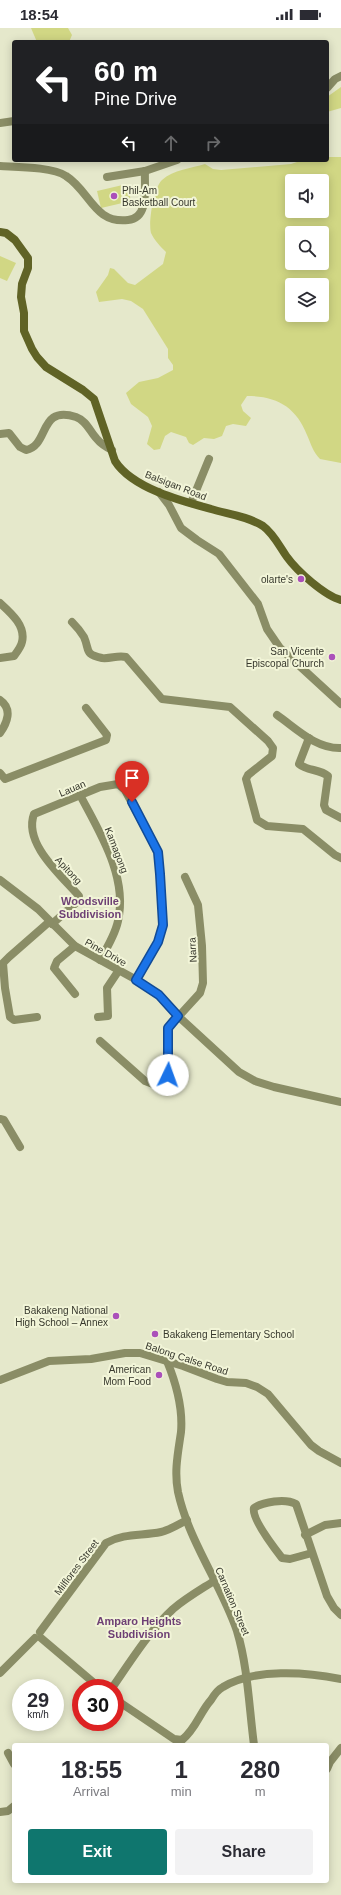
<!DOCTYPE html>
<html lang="en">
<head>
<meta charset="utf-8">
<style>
	body { margin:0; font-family:Helvetica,sans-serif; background:#f2f2f3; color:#2b2b33; height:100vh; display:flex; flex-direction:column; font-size:15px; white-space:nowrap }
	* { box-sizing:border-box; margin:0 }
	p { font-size:13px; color:#7c7c81 }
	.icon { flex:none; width:22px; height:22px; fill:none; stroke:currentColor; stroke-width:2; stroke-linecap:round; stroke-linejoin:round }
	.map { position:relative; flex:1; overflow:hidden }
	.drawer { position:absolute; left:12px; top:1715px; width:317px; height:140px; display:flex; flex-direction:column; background:#fff; border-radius:4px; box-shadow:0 2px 10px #0003 }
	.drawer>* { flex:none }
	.banner { position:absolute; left:12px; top:12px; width:317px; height:122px; border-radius:4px; box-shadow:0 2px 10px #0003; background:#202124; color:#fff; overflow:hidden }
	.tools { position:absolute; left:285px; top:146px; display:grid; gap:8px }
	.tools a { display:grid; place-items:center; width:44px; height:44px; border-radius:4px; background:#fff; box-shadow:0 2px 10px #0003; font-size:20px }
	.speed { position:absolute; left:12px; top:1651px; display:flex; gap:8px; font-size:20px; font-weight:700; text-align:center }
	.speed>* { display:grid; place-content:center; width:52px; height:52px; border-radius:50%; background:#fff; box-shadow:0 2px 10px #0003; line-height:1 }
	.speed small { font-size:10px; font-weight:400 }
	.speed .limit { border:6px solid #d22; background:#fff; color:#111 }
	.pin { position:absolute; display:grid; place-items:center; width:34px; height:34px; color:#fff; margin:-41px -17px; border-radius:50% 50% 50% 0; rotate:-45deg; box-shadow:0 0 4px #0007 }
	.pin .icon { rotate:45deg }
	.me { position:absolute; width:44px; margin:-22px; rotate:3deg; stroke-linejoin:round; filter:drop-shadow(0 0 3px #0008) }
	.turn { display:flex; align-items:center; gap:14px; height:84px; padding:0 16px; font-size:18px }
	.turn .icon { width:52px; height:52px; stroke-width:2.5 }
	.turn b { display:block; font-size:28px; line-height:34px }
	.lanes { display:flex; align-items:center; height:38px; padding:0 16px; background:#0003; justify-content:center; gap:20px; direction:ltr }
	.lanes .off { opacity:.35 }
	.eta { display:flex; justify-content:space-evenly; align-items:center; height:68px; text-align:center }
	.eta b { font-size:24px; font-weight:700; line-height:28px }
	.cta { display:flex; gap:8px; margin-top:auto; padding:8px 16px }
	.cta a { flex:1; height:46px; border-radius:4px; background:#0f766e; color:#fff; font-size:16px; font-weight:700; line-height:46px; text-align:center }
	.cta a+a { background:#f2f2f3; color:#2b2b33 }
	.status { display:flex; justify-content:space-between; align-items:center; height:28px; padding:0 20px; background:#fff; direction:ltr }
	.status svg { height:11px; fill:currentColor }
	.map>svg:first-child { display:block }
	.green { fill:#d1d784; fill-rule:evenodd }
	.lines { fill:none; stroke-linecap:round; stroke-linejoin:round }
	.street { stroke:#8a8d66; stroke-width:8 }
	.secondary { stroke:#606326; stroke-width:8 }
	.route-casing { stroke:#114b97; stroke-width:10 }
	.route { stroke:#1a73e8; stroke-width:7 }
	.poi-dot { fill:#ab50ba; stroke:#f2f5d8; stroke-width:1.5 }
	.labels { text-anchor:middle; stroke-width:4; stroke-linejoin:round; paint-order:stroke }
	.poi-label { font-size:10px; fill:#37382d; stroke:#f2f5d8; text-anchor:end }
	.street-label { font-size:10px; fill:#37382d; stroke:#f2f5d8 }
	.neighbourhood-label { font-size:11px; font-weight:bold; fill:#6e4075; stroke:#f2f5d8 }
</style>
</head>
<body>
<div class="status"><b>18:54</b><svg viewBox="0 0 49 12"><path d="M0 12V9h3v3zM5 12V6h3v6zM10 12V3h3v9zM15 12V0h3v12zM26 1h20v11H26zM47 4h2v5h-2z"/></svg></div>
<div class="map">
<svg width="341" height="1867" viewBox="0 0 341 1867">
	<rect width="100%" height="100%" fill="#e5e8cb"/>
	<!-- green -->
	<g class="green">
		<path d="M31,0H68L72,7L69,14H37Z"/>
		<path d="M341,59V80L327,84V69Z"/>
		<path d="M327,129H341V435L320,431C313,424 311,416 307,407C296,379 277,368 247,368L241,377L243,383L251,390L246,398L233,396L226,398L222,408L214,411L204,410L193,417L189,415L186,409L171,404L165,408L160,421L154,422L147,416L152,398L148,389L131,376L126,365L139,354L158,350L173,342V337L168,330V321L143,281L131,273L122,271L99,274L96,264L108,247L110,240L114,241L128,255L135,257L163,236L166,224C161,219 154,212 151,205C148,194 154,159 162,152C173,142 192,140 205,136L213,141L221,142L291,136L303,132H327ZM292,153H322V183H292ZM292,205H322V235H292ZM292,257H322V287H292Z"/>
		<path d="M127,156L131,173L101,180L97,163Z"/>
		<path d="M0,228L16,235L7,253L0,250Z"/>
	</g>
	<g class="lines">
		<!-- street -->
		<g class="street">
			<path d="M327,60L335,51L341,48"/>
			<path d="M0,95L14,93"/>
			<path d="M0,138C17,139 53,139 66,148C90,163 94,196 128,192C150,190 144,159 145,143"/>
			<path d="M107,149L145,143L177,132"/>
			<path d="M0,406L9,405L20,419L26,422C50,417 38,377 76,389C87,393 90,404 97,411C101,416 106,419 112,422"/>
			<path d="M159,464L169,477L181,500L197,512L219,526L258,576L267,601L280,620L341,676"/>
			<path d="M191,475L209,431"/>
			<path d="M0,575C11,585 26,598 22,614C21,619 17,624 14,628L0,630"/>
			<path d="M72,594C77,599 81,604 84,609C90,623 84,626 102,630C111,631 117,627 126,629L162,671L230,679L268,713L273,720L272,728L248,747L246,751L257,792L267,798L303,801L335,827L341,830"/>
			<path d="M0,672C13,681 7,695 0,705"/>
			<path d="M277,687C297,701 316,721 341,720"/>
			<path d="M309,710L299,736C307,743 320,741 328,748L324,777L326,782L341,790"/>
			<path d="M0,745L5,751L106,712L107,707L86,680"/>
			<path d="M80,767C100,805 128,849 118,893C115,907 107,920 100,932"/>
			<path d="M0,852L38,881L75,918L133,950L159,967L178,988L239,1044L255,1053L274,1059L341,1074"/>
			<path d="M52,896L78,873L79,868C62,848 23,816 34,786L100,759L118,756L125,762L158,824L160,846L163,897L158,914L136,952"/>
			<path d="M75,918L57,933L54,940L75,966"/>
			<path d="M37,989L14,992L10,989L5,960L3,935L9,929L49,894"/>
			<path d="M98,989L108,988L107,960L119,942"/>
			<path d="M100,1013L145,1053L153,1056L162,1055L168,1047V1000L200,965L203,955L202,918L198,877L185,849"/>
			<path d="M0,1091L4,1092L20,1119"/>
			<path d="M167,1333C176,1355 183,1381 181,1404C178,1425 174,1443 178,1464C189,1514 221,1556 237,1603C248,1640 249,1679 254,1717"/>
			<path d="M0,1352L49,1333L91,1331L125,1325H140L183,1338L217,1351L227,1354L246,1355L257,1359L268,1366L311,1417L319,1423L341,1435"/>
			<path d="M305,1507L325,1497L341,1495"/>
			<path d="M312,1525L290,1531L282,1530C275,1521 251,1490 254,1480C263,1474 285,1470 296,1476L327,1568L334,1580L341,1587"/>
			<path d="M40,1604L106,1515C124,1505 142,1508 161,1504C170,1502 179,1496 187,1492"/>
			<path d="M41,1610L100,1660"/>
			<path d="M0,1645L35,1610"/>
			<path d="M112,1660C130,1634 150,1602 173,1581C186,1570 200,1562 214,1553"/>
			<path d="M115,1671L174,1711L182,1712C196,1701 200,1684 211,1672C214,1667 219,1661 223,1659C255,1640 306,1644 341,1651"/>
			<path d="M8,1725L14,1736"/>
			<path d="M327,1741L330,1734L341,1720"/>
			<path d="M0,1784L8,1783L14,1778"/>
		</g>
		<!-- secondary -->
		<path class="secondary" d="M0,204L6,205L15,212L28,230V240L22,256L21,269L24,285V303L32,321L37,329L46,339L83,362L94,371L115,433C132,460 181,473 211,481C228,486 247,488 263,498C273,505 280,519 287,529C297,543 325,568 341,572"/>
	</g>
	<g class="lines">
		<!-- route casing -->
		<g class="route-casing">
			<path id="route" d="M132,774L158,824L160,846L163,897L158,914L136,952L159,967L178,988L168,1000V1047"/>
		</g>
		<!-- route -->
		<use href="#route" class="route"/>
	</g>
	<!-- markers -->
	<g class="poi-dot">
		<circle cx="114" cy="168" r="4"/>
		<circle cx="301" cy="551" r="4"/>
		<circle cx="332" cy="629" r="4"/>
		<circle cx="116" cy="1288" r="4"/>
		<circle cx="155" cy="1306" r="4"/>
		<circle cx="159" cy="1347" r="4"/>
	</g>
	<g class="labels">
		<!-- poi labels -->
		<g class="poi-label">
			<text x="122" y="166" text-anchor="start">Phil-Am<tspan x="122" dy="12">Basketball Court</tspan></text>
			<text x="293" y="555">olarte's</text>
			<text x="324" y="627">San Vicente<tspan x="324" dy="12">Episcopal Church</tspan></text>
			<text x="108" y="1286">Bakakeng National<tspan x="108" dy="12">High School – Annex</tspan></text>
			<text x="163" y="1310" text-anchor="start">Bakakeng Elementary School</text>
			<text x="151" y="1345">American<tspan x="151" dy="12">Mom Food</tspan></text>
		</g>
		<!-- street labels -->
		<g class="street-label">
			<text transform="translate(176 457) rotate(21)" y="4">Balsigan Road</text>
			<text transform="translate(72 760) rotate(-23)" y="4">Lauan</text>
			<text transform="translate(117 822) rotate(69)" y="4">Kamagong</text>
			<text transform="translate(69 842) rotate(47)" y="4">Apitong</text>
			<text transform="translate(192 922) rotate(-93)" y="4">Narra</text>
			<text transform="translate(106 924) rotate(29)" y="4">Pine Drive</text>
			<text transform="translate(187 1330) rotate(18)" y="4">Balong Calse Road</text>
			<text transform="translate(76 1539) rotate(-53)" y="4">Milflores Street</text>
			<text transform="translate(233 1573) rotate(67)" y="4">Carnation Street</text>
		</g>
		<!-- neighbourhood labels -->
		<g class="neighbourhood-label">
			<text x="90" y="877">Woodsville<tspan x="90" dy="13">Subdivision</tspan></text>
			<text x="139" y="1597">Amparo Heights<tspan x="139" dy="13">Subdivision</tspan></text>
		</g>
	</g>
</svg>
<div class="tools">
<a><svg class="icon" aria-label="sound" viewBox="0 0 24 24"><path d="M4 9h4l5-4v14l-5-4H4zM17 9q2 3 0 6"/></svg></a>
<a><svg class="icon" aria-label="search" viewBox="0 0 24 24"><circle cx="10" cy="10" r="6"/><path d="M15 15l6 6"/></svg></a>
<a><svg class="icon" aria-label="layers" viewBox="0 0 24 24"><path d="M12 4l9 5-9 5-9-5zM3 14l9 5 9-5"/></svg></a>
</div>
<div class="speed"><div>29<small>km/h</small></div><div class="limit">30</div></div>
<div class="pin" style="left:132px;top:774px;background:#d93025"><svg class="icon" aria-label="arrive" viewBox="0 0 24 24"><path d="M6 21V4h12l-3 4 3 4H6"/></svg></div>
<svg class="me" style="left:168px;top:1047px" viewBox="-20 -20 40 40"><circle r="19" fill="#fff"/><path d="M0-13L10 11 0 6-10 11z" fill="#1a73e8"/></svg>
<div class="banner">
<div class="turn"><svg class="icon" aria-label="left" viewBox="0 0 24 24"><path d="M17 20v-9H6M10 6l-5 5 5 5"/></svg><div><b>60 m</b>Pine Drive</div></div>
<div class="lanes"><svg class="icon" aria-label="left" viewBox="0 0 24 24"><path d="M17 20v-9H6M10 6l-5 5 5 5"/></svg><svg class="icon off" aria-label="ahead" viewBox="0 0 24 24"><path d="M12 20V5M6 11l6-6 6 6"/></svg><svg class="icon off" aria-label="right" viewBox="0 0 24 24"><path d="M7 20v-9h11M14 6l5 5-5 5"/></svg></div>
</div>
<section class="drawer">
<div class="eta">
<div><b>18:55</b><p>Arrival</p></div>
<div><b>1</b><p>min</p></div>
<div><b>280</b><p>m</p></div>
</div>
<div class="cta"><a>Exit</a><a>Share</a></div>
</section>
</div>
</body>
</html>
